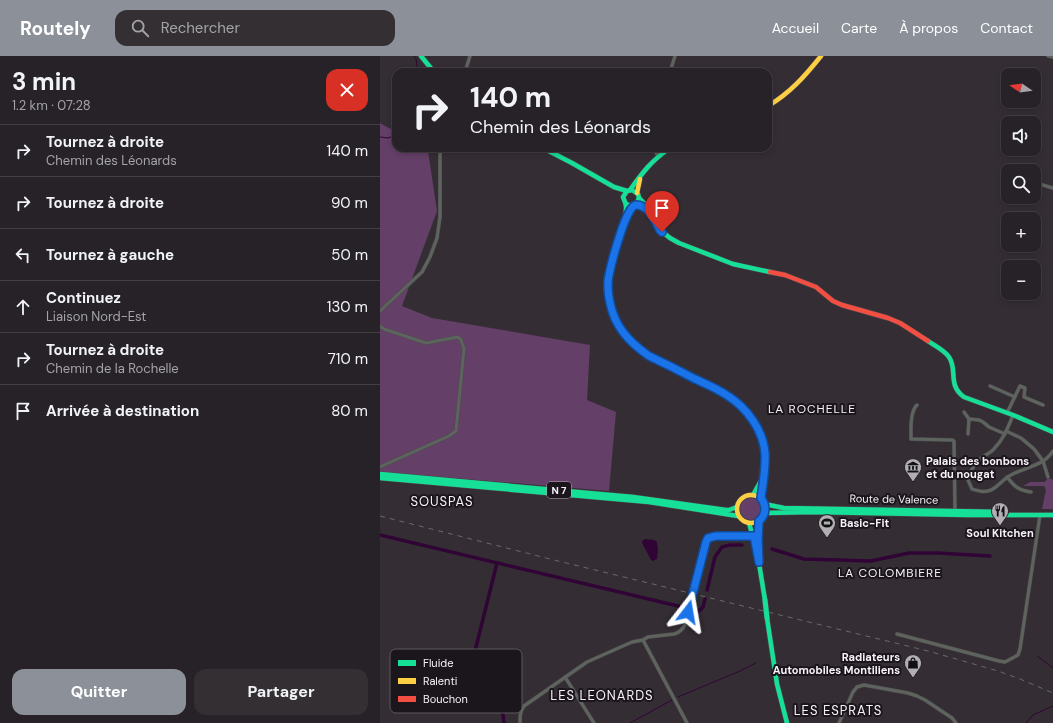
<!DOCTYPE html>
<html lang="fr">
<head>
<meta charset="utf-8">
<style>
	body { margin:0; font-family:"DM Sans",sans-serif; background:#332f33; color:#f1f3f6; height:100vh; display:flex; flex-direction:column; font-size:15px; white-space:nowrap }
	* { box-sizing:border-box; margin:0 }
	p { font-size:13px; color:#a4a4a7 }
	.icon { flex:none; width:22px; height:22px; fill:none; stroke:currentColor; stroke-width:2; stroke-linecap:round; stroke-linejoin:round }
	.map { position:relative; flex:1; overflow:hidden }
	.sheet { display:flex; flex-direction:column; background:#272227; width:380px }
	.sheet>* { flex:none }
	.banner { position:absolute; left:12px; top:12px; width:380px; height:84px; border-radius:12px; box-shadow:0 2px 6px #0003,0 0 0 1px #433f44; background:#272227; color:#f1f3f6; overflow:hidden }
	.needle { width:26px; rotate:283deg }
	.fabs { position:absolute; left:621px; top:12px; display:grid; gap:8px }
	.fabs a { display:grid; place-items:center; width:40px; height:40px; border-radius:8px; background:#272227; box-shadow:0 2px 6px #0003,0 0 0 1px #433f44; font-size:20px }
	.pin { position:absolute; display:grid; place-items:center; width:34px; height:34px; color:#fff; margin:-41px -17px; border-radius:50% 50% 50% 0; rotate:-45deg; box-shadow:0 0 4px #0007 }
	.pin .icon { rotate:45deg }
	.me { position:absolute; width:44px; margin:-22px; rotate:14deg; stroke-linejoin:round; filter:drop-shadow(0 0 3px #0008) }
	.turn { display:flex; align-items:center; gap:14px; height:84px; padding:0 12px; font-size:18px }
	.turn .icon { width:52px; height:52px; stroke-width:2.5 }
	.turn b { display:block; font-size:28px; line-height:34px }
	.round { display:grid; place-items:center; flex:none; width:42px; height:42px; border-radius:12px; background:#332f33 }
	.headline { display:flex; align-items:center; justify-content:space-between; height:68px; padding:0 12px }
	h1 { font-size:24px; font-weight:700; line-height:30px }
	.button { display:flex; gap:8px; margin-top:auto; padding:8px 12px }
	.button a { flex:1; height:46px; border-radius:12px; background:#8c9099; color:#fff; font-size:16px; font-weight:700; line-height:46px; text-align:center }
	.button a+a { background:#332f33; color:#f1f3f6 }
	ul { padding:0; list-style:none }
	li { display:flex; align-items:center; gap:12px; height:52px; padding:0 12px; border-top:1px solid #433f44 }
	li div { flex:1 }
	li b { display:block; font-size:15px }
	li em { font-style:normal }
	header { display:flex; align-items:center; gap:24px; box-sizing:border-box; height:56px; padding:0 20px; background:#8c9099; color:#fff }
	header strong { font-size:19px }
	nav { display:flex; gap:22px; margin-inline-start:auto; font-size:14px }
	.search { width:280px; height:36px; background:#332f33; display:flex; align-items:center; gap:10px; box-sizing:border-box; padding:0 14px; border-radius:12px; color:#a4a4a7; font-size:15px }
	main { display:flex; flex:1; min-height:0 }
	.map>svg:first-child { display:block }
	.green { fill:#643f67 }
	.water { fill:#300435 }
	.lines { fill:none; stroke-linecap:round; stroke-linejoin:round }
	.stream { stroke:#300435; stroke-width:1 }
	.canal { stroke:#300435; stroke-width:3.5 }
	.street-casing { stroke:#4f4a4f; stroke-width:4 }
	.fast-casing { stroke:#4f4a4f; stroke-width:5.5 }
	.slow-casing { stroke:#4f4a4f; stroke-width:5.5 }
	.jam-casing { stroke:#4f4a4f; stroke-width:5.5 }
	.street { stroke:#5d635d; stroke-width:3 }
	.fast { stroke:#16e098; stroke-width:4.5 }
	.slow { stroke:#ffcf43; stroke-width:4.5 }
	.jam { stroke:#f24e42; stroke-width:4.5 }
	.rail { stroke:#686a68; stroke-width:1; stroke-dasharray:5 5; stroke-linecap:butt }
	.fast-bridge-casing { stroke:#4f4a4f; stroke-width:6; stroke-linecap:butt }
	.fast-bridge { stroke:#16e098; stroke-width:5 }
	.route-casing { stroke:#114b97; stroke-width:10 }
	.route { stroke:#1a73e8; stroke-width:7 }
	.labels { text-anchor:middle; stroke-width:4; stroke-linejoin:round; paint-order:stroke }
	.shield { fill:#1b161b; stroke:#b6afb6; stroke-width:1 }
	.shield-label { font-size:10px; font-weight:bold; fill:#f8f1f9 }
	.poi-label { font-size:11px; font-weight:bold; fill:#f8f1f9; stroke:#1b161b; text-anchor:start }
	.street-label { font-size:11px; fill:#f8f1f9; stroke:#1b161b }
	.neighbourhood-label { font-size:12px; letter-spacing:1px; fill:#f8f1f9; stroke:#1b161b }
	.quarter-label { font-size:13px; letter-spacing:1px; fill:#f8f1f9; stroke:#1b161b }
	.key { fill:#1b161b; stroke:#5d585e; stroke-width:1 }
	.key-label { font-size:11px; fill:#f8f1f9 }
</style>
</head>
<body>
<header>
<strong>Routely</strong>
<div class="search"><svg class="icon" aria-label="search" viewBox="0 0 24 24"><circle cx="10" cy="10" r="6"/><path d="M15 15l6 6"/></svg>Rechercher</div>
<nav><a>Accueil</a><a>Carte</a><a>À propos</a><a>Contact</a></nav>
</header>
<main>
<section class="sheet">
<div class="headline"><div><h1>3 min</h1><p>1.2 km · 07:28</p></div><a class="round" style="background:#d93025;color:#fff"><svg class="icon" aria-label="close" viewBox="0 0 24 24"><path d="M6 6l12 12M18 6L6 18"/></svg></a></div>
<ul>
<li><svg class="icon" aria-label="right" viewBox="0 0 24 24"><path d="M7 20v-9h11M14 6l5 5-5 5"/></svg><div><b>Tournez à droite</b><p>Chemin des Léonards</p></div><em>140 m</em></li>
<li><svg class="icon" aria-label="right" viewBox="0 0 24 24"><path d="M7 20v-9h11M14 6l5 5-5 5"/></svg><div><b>Tournez à droite</b></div><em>90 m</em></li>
<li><svg class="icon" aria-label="left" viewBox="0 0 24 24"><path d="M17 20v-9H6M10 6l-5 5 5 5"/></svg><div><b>Tournez à gauche</b></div><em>50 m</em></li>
<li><svg class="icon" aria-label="ahead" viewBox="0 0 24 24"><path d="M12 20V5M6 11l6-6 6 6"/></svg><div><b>Continuez</b><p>Liaison Nord-Est</p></div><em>130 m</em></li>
<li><svg class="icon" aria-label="right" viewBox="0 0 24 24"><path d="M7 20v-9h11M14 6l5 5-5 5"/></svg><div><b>Tournez à droite</b><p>Chemin de la Rochelle</p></div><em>710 m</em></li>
<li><svg class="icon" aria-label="arrive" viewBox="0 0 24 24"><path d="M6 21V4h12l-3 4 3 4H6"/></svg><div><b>Arrivée à destination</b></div><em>80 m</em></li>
</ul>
<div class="button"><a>Quitter</a><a>Partager</a></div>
</section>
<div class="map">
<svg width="673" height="667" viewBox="0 0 673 667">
	<rect width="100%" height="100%" fill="#342e34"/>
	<!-- green -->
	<g class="green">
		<path d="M0,67L16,76V92H43L48,95L57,155L22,250L52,262L210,289L207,344L236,356L229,435L0,416Z"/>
		<path d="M667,423H672L673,425V453H662L666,434L664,430H643L650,426H665Z"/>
		<circle cx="371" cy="453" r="11"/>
	</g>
	<!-- water -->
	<path class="water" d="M265,483L274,484L277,486L278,493L277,503L273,505L271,504L262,487V485Z"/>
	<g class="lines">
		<!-- stream -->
		<g class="stream">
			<path d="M34,0L36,3L38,16"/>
			<path d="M0,81L8,82L16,79"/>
			<path d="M657,600L673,612"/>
			<path d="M298,641L360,615L376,607"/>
			<path d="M250,667L292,644"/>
			<path d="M646,667L653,659L673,650"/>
		</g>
		<!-- canal -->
		<g class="canal">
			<path d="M0,479L319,555L323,551L325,543"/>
			<path d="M392,493L424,503L491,505L529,497H557L610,500"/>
			<path d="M117,507L94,599L95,608L97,615L117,646L123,659L124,667"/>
			<path d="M327,534L335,501L342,491L350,489H362"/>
		</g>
		<!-- street casing -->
		<g class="street-casing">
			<g id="street">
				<path d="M668,0L673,1"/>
				<path d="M85,16L90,0"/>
				<path d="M290,16L295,0"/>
				<path d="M273,92L278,100"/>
				<path d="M656,127L673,132"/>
				<path d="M0,255L42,216L50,201L57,182L60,161V99L61,92"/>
				<path d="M0,270L4,273L46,287L78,281L81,284L84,293L76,375L69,380L0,411"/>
				<path d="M610,330L635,341"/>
				<path d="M537,349L536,350C530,358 531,373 531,383L572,384L574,385L575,455"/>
				<path d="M584,356L589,363"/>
				<path d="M627,357L640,330L645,332L644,341L663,349"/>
				<path d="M633,359C628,372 623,384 613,394C609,398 604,399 600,403C593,409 590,416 588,424L592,433C599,435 604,437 611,434C618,431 623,423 631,419C645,411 664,410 673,395"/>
				<path d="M626,375L641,382L654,393L663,405L668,421"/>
				<path d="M588,378L589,363L599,364L603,366L609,371L625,378"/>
				<path d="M627,421C635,431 638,434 651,436"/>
				<path d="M517,578L619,605L625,606L638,599L640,593L660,459"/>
				<path d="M263,584L307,667"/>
				<path d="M185,621L214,667"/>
				<path d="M140,667C140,660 140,656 144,650L207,606L252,586L263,584L268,581L294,578C299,577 303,573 306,567L326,486L328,482L336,480L374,481"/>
				<path d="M459,667L473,636L477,631L484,629L528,637L537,640L545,644L572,662L576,667"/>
			</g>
		</g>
		<!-- fast casing -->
		<g class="fast-casing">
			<g id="fast">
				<path d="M41,0L54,16"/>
				<path d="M163,92L192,107L234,131L247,135L252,134L258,138L259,142L265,148L280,174L290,182L299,187L353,208L390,216"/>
				<path d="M250,134C263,116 271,105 290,92"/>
				<path d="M247,135L243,141C244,144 246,147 246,150C247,158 243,168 240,176C232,204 221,234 235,262C242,277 255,292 269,300C274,303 280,305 286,308C296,313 305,318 316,323C326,328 338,332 348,339C367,352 382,374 385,397C387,412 383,427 381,442"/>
				<path d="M246,148C252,151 257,149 259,142"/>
				<path d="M548,285C555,290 564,294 569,301C578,314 567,329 584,341L633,359L673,376"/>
				<path d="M0,418L253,441L346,454H349L357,451"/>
				<path d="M0,422L269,446L358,460"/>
				<path d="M373,439L383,421"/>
				<path d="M384,448L404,452L624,456"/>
				<path d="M385,457L433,456L588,459H673"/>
				<path d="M369,467L377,495L385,544"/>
				<path d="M378,491L379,465"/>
				<path d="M387,562L397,628L407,667"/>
			</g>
		</g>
		<!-- slow casing -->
		<g class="slow-casing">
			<g id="slow">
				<path d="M388,50C410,37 425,20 441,0"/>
				<path d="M257,137L260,123"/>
				<circle cx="371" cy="453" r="14"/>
			</g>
		</g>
		<!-- jam casing -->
		<g class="jam-casing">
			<path id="jam" d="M390,216L405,219L436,231L453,245L462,249L508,262L520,267L548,285"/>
		</g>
		<!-- street -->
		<use href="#street" class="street"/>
		<!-- fast -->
		<use href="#fast" class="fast"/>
		<!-- slow -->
		<use href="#slow" class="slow"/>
		<!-- jam -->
		<use href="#jam" class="jam"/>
		<!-- rail -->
		<path class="rail" d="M0,460L174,504L548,595L618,615L640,623L673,637"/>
		<!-- fast-bridge casing -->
		<g class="fast-bridge-casing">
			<path id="fast-bridge" d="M385,544L387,562"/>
		</g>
		<!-- fast-bridge -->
		<use href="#fast-bridge" class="fast-bridge"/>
	</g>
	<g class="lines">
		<!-- route casing -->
		<g class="route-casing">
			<path id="route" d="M282,176L280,174C275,165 269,149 256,149C246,149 231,209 229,219C227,228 228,238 230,247C235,271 249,286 269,300C284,307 300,315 315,323C326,328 338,333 348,340C367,352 383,374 385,397C386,412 383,427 381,442C387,450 386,459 379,465L378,483L379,506L374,480H336L328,482L326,486L308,556"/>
		</g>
		<!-- route -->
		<use href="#route" class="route"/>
	</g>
	<!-- icons -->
	<defs>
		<g id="museum-pin" transform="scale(0.9)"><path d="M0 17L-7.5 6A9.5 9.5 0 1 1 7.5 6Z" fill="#b3adb4" stroke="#1b161b"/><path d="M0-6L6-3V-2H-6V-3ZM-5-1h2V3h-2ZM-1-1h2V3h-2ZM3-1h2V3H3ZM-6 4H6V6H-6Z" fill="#111"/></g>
		<g id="restaurant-pin" transform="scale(0.9)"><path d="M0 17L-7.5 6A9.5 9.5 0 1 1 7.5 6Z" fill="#b3adb4" stroke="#1b161b"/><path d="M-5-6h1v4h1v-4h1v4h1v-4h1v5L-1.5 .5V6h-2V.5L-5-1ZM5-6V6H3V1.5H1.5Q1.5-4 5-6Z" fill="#111"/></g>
		<g id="stadium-pin" transform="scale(0.9)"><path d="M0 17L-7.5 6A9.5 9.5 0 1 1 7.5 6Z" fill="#b3adb4" stroke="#1b161b"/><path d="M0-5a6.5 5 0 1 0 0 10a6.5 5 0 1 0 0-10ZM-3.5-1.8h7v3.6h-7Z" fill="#111"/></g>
		<g id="shop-pin" transform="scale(0.9)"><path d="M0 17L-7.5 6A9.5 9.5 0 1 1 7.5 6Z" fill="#b3adb4" stroke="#1b161b"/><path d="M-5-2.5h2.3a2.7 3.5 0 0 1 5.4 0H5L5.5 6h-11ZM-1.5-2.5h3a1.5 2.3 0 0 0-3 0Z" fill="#111"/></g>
	</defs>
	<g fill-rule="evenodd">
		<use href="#museum-pin" x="533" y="411"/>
		<use href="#restaurant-pin" x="620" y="455"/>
		<use href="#stadium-pin" x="447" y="467"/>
		<use href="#shop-pin" x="533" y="607"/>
	</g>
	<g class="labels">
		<!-- shield labels -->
		<rect class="shield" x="167" y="426" width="24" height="16" rx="3"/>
		<g class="shield-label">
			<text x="179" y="438">N 7</text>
		</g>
		<!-- poi labels -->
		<g class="poi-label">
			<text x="546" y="409">Palais des bonbons<tspan x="546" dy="13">et du nougat</tspan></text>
			<text x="460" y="471">Basic-Fit</text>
			<text x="620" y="481" text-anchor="middle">Soul Kitchen</text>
			<text x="520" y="605" text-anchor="end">Radiateurs<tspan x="520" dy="13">Automobiles Montiliens</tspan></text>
		</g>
		<!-- street labels -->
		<g class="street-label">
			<text transform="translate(514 443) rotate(1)" y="4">Route de Valence</text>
		</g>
		<!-- neighbourhood labels -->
		<g class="neighbourhood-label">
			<text x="432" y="357">LA ROCHELLE</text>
			<text x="510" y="521">LA COLOMBIERE</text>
		</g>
		<!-- quarter labels -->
		<g class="quarter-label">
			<text x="62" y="450">SOUSPAS</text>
			<text x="222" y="644">LES LEONARDS</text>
			<text x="458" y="659">LES ESPRATS</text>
		</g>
	</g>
	<!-- legend -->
	<rect x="10" y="593" width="132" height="64" rx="6" class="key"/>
	<rect x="18" y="604" width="18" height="6" fill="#16e098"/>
	<rect x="18" y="622" width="18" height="6" fill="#ffcf43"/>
	<rect x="18" y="640" width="18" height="6" fill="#f24e42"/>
	<g class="key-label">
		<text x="43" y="611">Fluide</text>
		<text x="43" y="629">Ralenti</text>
		<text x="43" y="647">Bouchon</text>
	</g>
</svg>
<div class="fabs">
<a><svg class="needle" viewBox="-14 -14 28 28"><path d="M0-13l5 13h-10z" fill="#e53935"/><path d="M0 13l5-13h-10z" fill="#a4a4a7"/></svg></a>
<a><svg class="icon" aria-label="sound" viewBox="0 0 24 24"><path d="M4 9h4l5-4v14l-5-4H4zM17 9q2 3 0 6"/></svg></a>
<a><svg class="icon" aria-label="search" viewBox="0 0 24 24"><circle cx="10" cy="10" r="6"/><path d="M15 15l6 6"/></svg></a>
<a>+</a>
<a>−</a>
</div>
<div class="pin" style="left:282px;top:176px;background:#d93025"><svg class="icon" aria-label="arrive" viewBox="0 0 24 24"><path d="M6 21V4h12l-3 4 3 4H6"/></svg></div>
<svg class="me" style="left:308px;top:556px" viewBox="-20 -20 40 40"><path d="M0-17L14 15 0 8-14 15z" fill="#1a73e8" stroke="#fff" stroke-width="4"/></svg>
<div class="banner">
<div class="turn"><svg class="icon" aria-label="right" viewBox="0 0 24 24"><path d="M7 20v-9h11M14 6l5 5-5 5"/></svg><div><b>140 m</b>Chemin des Léonards</div></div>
</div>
</div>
</main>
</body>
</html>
